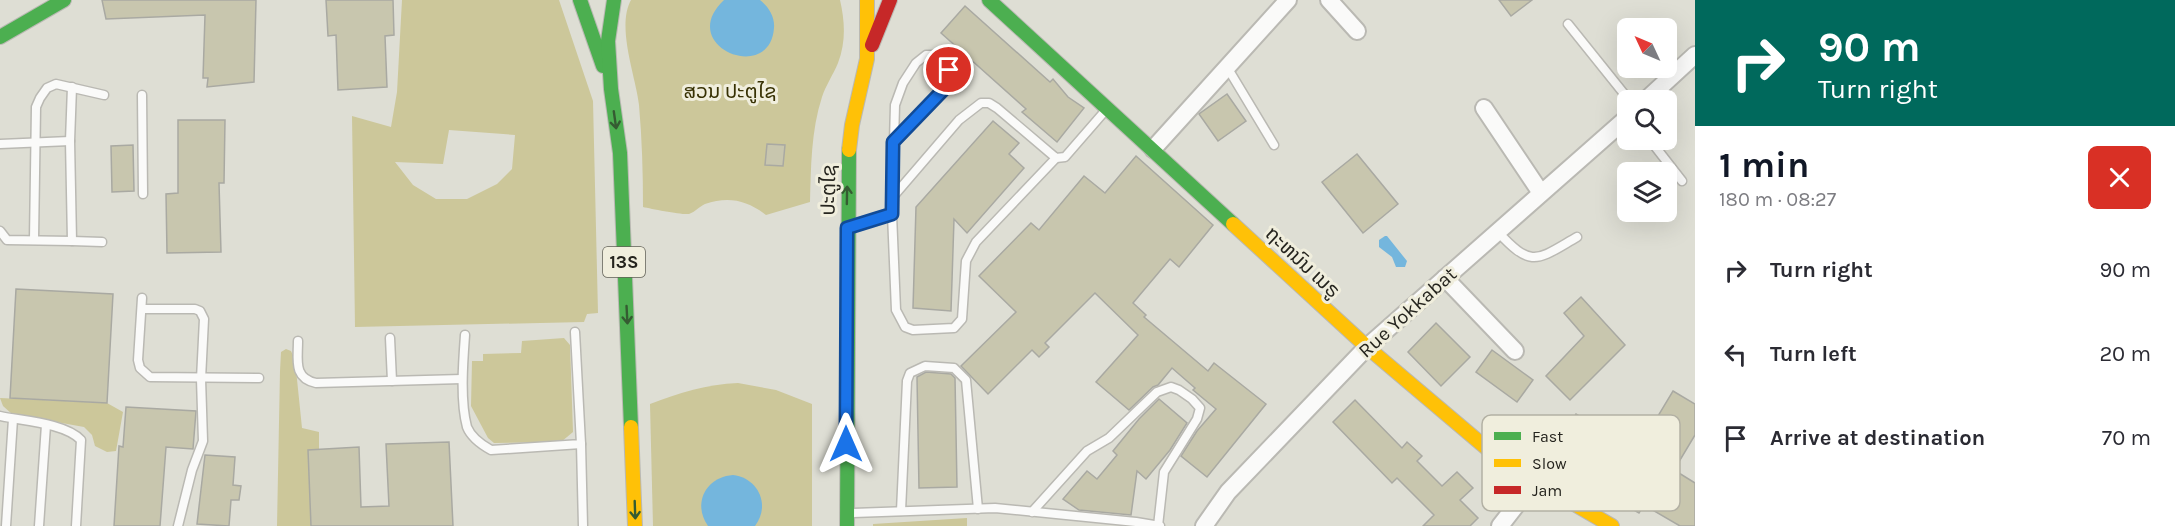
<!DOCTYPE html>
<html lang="en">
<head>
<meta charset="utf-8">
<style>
	body { margin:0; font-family:Karla,"Noto Sans Lao",sans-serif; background:#f7f7f7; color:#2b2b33; height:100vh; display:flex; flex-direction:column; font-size:22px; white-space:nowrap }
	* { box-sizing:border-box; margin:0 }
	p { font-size:20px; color:#7c7c81 }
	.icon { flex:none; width:33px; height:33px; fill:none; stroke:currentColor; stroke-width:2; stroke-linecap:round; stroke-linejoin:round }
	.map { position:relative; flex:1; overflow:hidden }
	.side { display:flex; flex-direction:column; background:#fff; width:480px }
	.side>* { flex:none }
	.hud { background:#00695c; color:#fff; overflow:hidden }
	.needle { width:39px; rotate:314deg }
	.tools { position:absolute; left:1617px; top:18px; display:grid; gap:12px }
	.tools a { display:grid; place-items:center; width:60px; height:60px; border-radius:9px; background:#fff; box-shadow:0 6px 24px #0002; font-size:30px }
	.pin { position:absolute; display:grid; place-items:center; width:51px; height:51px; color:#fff; margin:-26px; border:3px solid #fff; border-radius:50%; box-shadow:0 2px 6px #0007 }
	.me { position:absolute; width:66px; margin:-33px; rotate:0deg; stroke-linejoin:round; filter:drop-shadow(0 0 4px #0008) }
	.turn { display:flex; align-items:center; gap:21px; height:126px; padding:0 24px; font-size:27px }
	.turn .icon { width:78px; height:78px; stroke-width:2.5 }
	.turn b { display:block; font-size:42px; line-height:51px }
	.round { display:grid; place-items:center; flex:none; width:63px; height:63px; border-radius:9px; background:#f7f7f7 }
	.head { display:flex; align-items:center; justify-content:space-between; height:102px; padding:0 24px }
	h1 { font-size:36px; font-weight:700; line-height:45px; color:#111827 }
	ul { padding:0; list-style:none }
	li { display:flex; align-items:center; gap:18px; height:84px; padding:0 24px }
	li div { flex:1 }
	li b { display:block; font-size:22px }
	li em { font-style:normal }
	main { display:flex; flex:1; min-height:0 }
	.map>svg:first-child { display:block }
	.green { fill:#ccc79a; fill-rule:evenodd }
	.water { fill:#74b6dd }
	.building { fill:#c8c6ae; stroke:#a9a9a2; stroke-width:1.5 }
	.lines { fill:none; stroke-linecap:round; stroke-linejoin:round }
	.lane-casing { stroke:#bab9b3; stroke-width:11 }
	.street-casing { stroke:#bab9b3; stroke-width:20 }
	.fast-casing { stroke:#bab9b3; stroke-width:16 }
	.slow-casing { stroke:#bab9b3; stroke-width:16 }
	.jam-casing { stroke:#bab9b3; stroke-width:16 }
	.lane { stroke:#fafaf9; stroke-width:8 }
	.street { stroke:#fafaf9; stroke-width:16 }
	.fast { stroke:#4caf50; stroke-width:14 }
	.slow { stroke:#ffc107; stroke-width:14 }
	.jam { stroke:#c62828; stroke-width:14 }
	.oneway { stroke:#355c32 }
	.route-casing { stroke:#114b97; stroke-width:15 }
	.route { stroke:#1a73e8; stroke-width:10 }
	.labels { text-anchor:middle; stroke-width:6; stroke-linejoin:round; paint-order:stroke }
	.shield { fill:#f0eedd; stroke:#626157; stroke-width:1.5 }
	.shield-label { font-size:18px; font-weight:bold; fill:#25241e }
	.park-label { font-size:20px; fill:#373103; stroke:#f0eedd }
	.street-label { font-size:20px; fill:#25241e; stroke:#f0eedd }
	.key { fill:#f0eedd; stroke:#b3b1a4; stroke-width:1.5 }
	.key-label { font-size:16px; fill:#25241e }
</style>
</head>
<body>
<main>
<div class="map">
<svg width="1695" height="526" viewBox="0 0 1695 526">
	<rect width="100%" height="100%" fill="#deded4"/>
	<!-- green -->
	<g class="green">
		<path d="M402,0H559L593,101L598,313L587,314L584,322L355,327L352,116L391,127L397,92ZM449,130L515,135L512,169L497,184L467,199H436L413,185L395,162L443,164Z"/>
		<path d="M631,0H840C845,22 846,42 838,63C833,75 826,85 822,97C811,131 811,167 810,202L766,215C747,200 728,196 705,204C700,206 695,212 689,214C682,215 652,209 643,207C643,173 642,139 639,105C636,77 616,27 631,0Z"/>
		<path d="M564,338L570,345L573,432L561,442L494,443L488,438L471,406L472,361H483V354L521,353L522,341Z"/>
		<path d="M286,349L291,351L295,360L302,428L319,432V449L308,450L311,526H277L280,371L281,352Z"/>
		<path d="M738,383L776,390L812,404V526H653L650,404C679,393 707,384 738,383Z"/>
		<path d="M0,398L107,403L123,412L116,451L107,452L95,446L92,435L84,427L12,414L3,406Z"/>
		<path d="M967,518V526H873V524Z"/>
	</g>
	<!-- water -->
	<g class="water">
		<path d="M724,0H760C769,7 775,17 774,28C770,85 675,46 724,0Z"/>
		<path d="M1385,236H1387L1407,261L1405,267H1396L1392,257L1379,247V240Z"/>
		<path d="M733,475C758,478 771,505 755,526H708C692,503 706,477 733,475Z"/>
	</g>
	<!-- building -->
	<g class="building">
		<path d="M102,0H256L254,82L207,87L208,78H203L205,15L106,19Z"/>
		<path d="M326,0H393L394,35L385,36L387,87L338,90L336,35L328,36Z"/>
		<path d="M1499,0H1532L1511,16Z"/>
		<path d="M965,6L1050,82L1053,79L1068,97L1084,108L1057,142L1022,112L1026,109L941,33Z"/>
		<path d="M1227,94L1246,121L1218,141L1199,114Z"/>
		<path d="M178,120H225L224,183H219L221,252L167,253L166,194L178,193Z"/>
		<path d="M993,121L1019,143L1009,154L1024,168L967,233L954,219L951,311L913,308L916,207Z"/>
		<path d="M767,144L785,145L783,166L765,165Z"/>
		<path d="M133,145L134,191L112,192L111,146Z"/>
		<path d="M1357,154L1398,204L1363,233L1322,182Z"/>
		<path d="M1136,156L1213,225L1179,267L1170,259L1133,303L1146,315L1144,317L1208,371L1214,363L1266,404L1207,477L1181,456L1197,431L1216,409L1193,390L1195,388L1172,368L1158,385L1153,387L1129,410L1096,382L1138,335L1095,293L1045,343L1049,347L1039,357L1032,350L988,394L961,366L1016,312L979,276L1031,223L1039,230L1084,176L1105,193Z"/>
		<path d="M16,289L113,294L107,403L10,398Z"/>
		<path d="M1581,297L1625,345L1570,400L1546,376L1584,336L1564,313Z"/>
		<path d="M1436,323L1470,357L1441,386L1408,352Z"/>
		<path d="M1492,350L1533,380L1517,402L1476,372Z"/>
		<path d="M926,372L951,374L955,378L957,487L919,488L917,377Z"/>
		<path d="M1673,391L1695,404V435L1674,470L1695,483V526H1680L1644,505L1639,513L1618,501L1623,492L1554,451L1576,414L1637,451Z"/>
		<path d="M1159,399L1187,423L1170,450L1146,479L1137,471L1131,515L1079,510L1063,499L1087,471L1097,479L1117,455L1113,451L1139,419Z"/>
		<path d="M1355,400L1402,448L1407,442L1422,456L1417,461L1442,486L1457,472L1473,488L1460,500L1478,518L1470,526H1423L1434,515L1397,478L1392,483L1333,422Z"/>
		<path d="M126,407L196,411L193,449L166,447L160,526H114L119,446L123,447Z"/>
		<path d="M449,442L453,526H311L308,450L359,447L361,507L389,506L386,444Z"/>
		<path d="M205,455L235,457L233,485L241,486L239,500H231L229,526L197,524Z"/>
	</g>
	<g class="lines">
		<!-- lane casing -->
		<g class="lane-casing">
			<g id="lane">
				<path d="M1568,24L1629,100"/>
				<path d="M1227,67L1274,145"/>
				<path d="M142,95L143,194"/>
				<path d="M1650,140L1682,181"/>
				<path d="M893,142L947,86L950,77L949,70L933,55H926L916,63L903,83L895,105L892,214L896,310L905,327L913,330L954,328L962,319L966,261L976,242L1056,158"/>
				<path d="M0,144L70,141"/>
				<path d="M892,198L959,120L981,103H989L997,108L1056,158L1065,157L1105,111"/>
				<path d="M853,227L892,214"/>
				<path d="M0,231L7,240L72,241L70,141L72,87"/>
				<path d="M1498,232C1532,269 1537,260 1577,237"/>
				<path d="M34,239L36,107L40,98L47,88L56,84L104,95"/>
				<path d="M72,241L102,242"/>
				<path d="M142,298L138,360L140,368L150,377L259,378"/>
				<path d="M142,309H195L200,311L204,319L201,379L203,441L192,470L178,526"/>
				<path d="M465,335C463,362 460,401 467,427C471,437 482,445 491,450L581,444L575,332"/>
				<path d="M390,338L392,381"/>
				<path d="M298,341C298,360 293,378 316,383L462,379"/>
				<path d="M0,416C23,421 65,423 81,440L76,526"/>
				<path d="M581,444L583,526"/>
				<path d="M901,511L907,381L910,373L925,366L954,368L966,380L978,509"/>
				<path d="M1032,512L1087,451L1109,438L1157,392L1171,387L1179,390L1192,399L1200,408L1197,419L1164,472L1158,526"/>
				<path d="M853,513L995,508L1136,522L1160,526"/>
				<path d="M6,526L13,419"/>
				<path d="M39,526L46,425"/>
			</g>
		</g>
		<!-- street casing -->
		<g class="street-casing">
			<g id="street">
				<path d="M1329,0L1357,31"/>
				<path d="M1646,100L1695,55"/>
				<path d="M1484,108L1541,193"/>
				<path d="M1153,149L1288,0"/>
				<path d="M1445,278L1515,351"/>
				<path d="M1204,526L1228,492L1367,347L1628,117"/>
				<path d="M1500,526L1535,481"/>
			</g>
		</g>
		<!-- fast casing -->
		<g class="fast-casing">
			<g id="fast">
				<path d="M580,0L603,66"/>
				<path d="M614,0L608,41L611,89L620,153L631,427"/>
				<path d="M989,0L1233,224"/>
				<path d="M0,37L64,0"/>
				<path d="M847,526L849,150"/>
			</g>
		</g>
		<!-- slow casing -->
		<g class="slow-casing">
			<g id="slow">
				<path d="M849,150L852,125L867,59V0"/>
				<path d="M1233,224L1367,347L1504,463L1612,526"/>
				<path d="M631,427L635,526"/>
			</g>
		</g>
		<!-- jam casing -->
		<g class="jam-casing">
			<path id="jam" d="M872,45L890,0"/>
		</g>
		<!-- lane -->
		<use href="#lane" class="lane"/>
		<!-- street -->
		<use href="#street" class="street"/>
		<!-- fast -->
		<use href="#fast" class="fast"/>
		<!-- slow -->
		<use href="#slow" class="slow"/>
		<!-- jam -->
		<use href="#jam" class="jam"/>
	</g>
	<!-- one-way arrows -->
	<defs><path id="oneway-shaft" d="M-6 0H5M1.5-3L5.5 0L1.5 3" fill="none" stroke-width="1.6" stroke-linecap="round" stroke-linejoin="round" transform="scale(1.5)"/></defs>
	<g class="oneway">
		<use href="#oneway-shaft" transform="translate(615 120) rotate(82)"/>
		<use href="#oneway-shaft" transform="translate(847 195) rotate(-89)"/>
		<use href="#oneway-shaft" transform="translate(627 315) rotate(87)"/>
		<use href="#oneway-shaft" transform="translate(635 510) rotate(88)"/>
	</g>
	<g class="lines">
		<!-- route casing -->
		<g class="route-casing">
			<path id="route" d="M846,444L847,228L892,214L893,142L947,86L950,77L949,70"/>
		</g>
		<!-- route -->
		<use href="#route" class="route"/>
	</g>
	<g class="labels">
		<!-- shield labels -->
		<rect class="shield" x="603" y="247" width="42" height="30" rx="4.5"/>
		<g class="shield-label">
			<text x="624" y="268">13S</text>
		</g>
		<!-- park labels -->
		<g class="park-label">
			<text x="730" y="98">ສວນ ປະຕູໄຊ</text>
		</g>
		<!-- street labels -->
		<g class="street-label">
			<text transform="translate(828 190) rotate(-89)" y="7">ປະຕູໄຊ</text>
			<text transform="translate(1303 262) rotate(43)" y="7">ຖະຫນົນ ເນຣູ</text>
			<text transform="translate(1407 312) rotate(-42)" y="7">Rue Yokkabat</text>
		</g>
	</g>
	<!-- legend -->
	<rect x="1482" y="415" width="198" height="96" rx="9" class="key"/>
	<rect x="1494" y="432" width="27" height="8" fill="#4caf50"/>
	<rect x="1494" y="459" width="27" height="8" fill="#ffc107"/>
	<rect x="1494" y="486" width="27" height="8" fill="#c62828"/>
	<g class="key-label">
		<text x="1532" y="442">Fast</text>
		<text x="1532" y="469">Slow</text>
		<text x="1532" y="496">Jam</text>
	</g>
</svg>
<div class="tools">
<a><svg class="needle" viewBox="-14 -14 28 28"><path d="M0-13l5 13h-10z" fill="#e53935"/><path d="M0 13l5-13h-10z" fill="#7c7c81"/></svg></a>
<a><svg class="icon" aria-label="search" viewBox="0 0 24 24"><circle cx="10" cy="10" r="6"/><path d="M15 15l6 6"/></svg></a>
<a><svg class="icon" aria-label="layers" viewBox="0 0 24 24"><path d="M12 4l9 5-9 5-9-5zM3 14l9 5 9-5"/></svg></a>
</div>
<div class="pin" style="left:949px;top:70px;background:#d93025"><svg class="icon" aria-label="arrive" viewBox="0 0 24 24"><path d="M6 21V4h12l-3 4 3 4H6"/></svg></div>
<svg class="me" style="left:846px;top:444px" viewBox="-20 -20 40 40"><path d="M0-17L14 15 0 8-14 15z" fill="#1a73e8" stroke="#fff" stroke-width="4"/></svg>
</div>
<section class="side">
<div class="hud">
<div class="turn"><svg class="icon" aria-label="right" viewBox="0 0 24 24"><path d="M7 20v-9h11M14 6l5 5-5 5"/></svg><div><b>90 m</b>Turn right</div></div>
</div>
<div class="head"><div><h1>1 min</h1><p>180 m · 08:27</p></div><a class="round" style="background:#d93025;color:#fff"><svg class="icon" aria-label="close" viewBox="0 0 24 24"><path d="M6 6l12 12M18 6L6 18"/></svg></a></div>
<ul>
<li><svg class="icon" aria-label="right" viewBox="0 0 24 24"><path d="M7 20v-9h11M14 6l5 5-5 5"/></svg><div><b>Turn right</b></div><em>90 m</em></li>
<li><svg class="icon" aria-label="left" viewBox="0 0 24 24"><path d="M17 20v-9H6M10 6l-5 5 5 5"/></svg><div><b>Turn left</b></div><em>20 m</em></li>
<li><svg class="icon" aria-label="arrive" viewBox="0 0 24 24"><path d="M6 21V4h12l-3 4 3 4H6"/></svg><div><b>Arrive at destination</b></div><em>70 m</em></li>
</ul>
</section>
</main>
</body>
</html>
